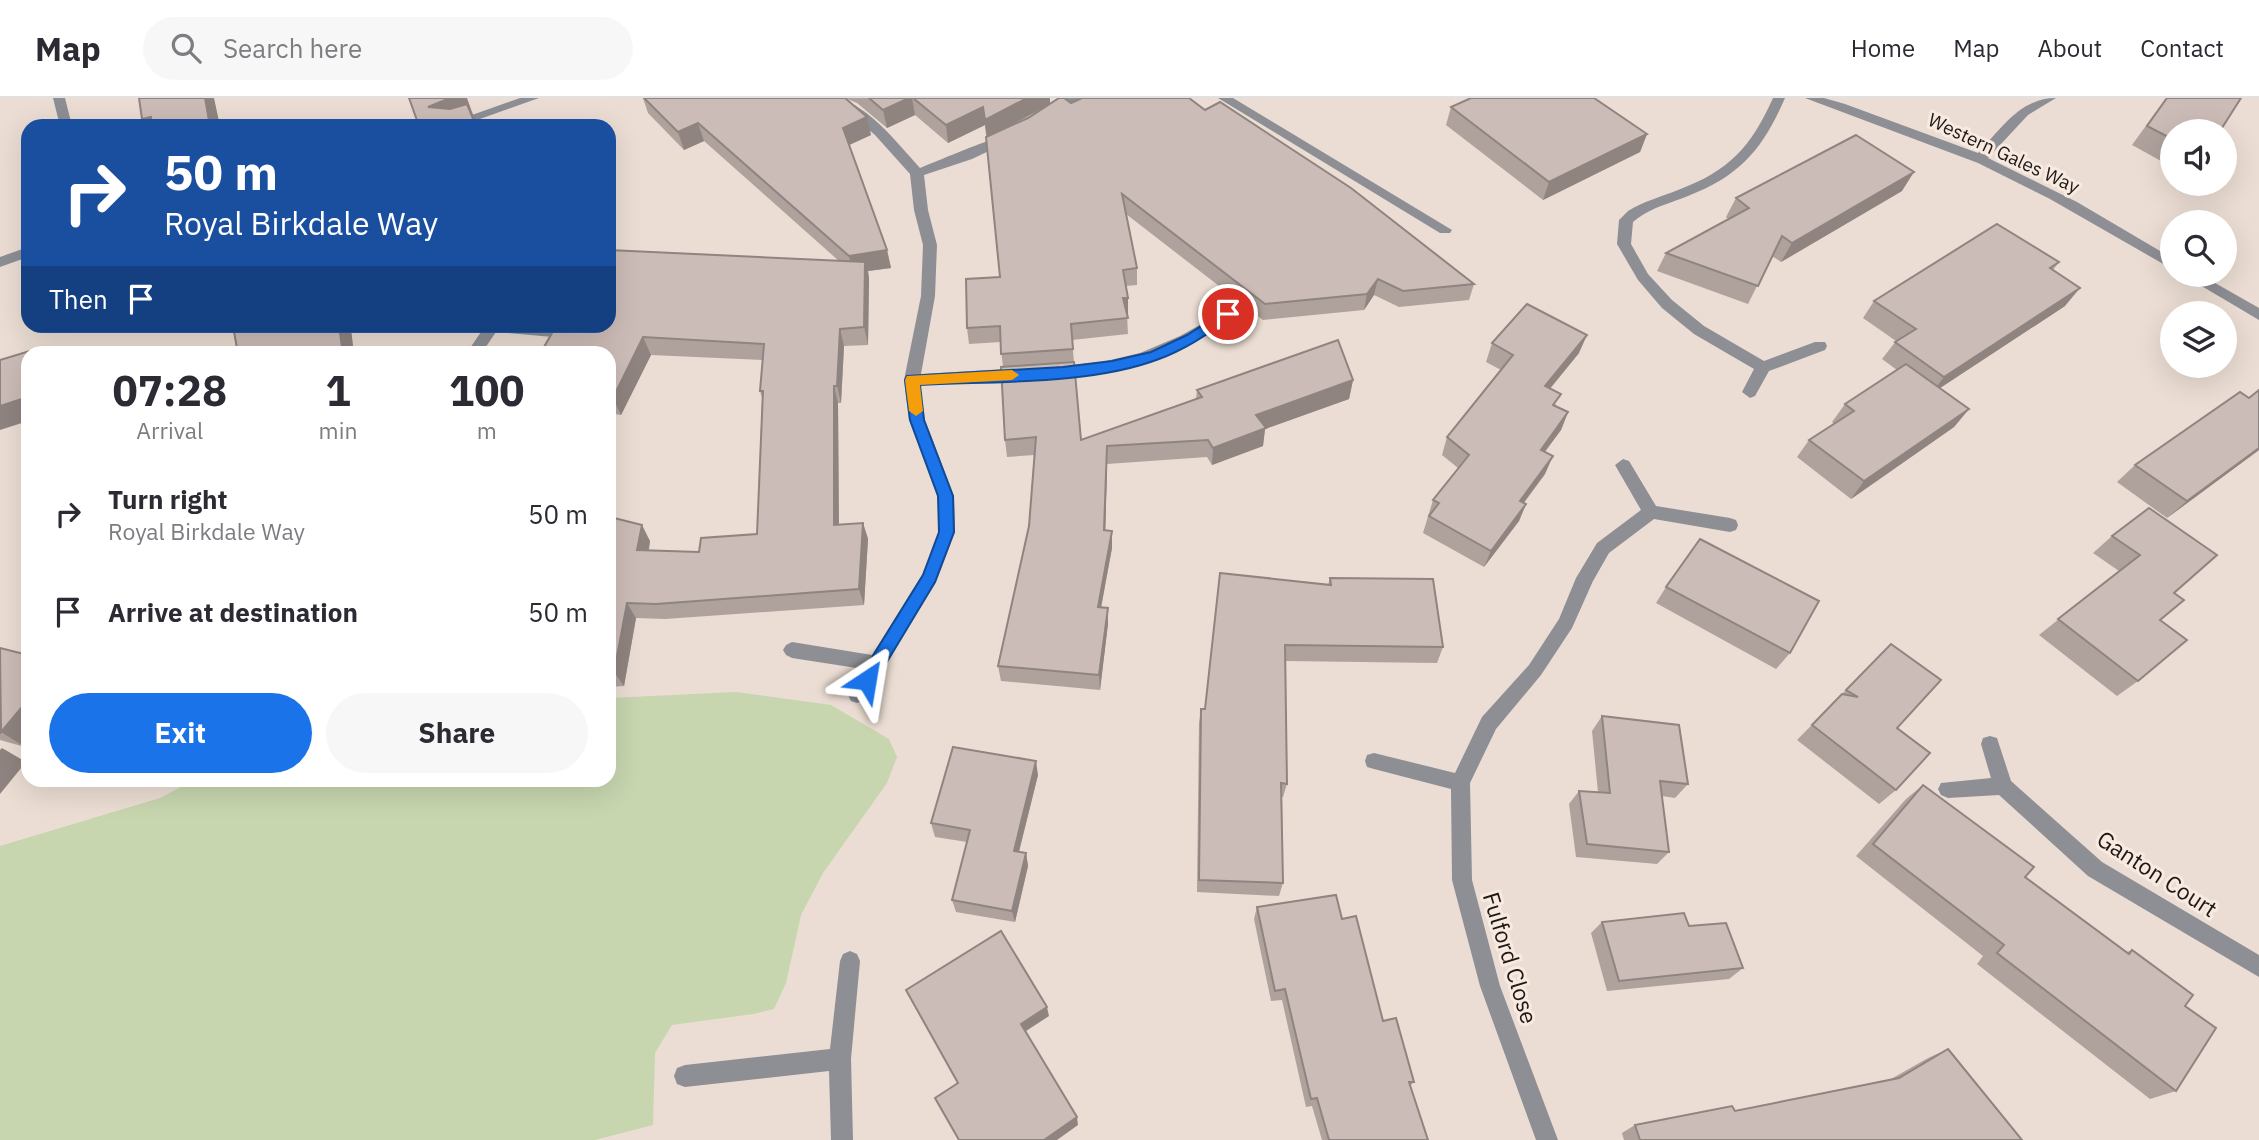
<!DOCTYPE html>
<html lang="en">
<head>
<meta charset="utf-8">
<style>
	body { margin:0; font-family:"IBM Plex Sans",sans-serif; background:#f7f7f7; color:#2b2b33; height:100vh; display:flex; flex-direction:column; font-size:26px; white-space:nowrap }
	* { box-sizing:border-box; margin:0 }
	p { font-size:23px; color:#7c7c81 }
	.icon { flex:none; width:38px; height:38px; fill:none; stroke:currentColor; stroke-width:2; stroke-linecap:round; stroke-linejoin:round }
	.map { position:relative; flex:1; overflow:hidden }
	.side { position:absolute; left:21px; top:248px; width:595px; height:441px; display:flex; flex-direction:column; background:#fff; border-radius:21px; box-shadow:0 7px 28px #0002 }
	.side>* { flex:none }
	.banner { position:absolute; left:21px; top:21px; width:595px; height:214px; border-radius:21px; box-shadow:0 7px 28px #0002; background:#1a4fa0; color:#fff; overflow:hidden }
	.tools { position:absolute; left:2160px; top:21px; display:grid; gap:14px }
	.tools a { display:grid; place-items:center; width:77px; height:77px; border-radius:50%; background:#fff; box-shadow:0 7px 28px #0002; font-size:35px }
	.pin { position:absolute; display:grid; place-items:center; width:60px; height:60px; color:#fff; margin:-30px; border:4px solid #fff; border-radius:50%; box-shadow:0 2px 7px #0007 }
	.me { position:absolute; width:77px; margin:-38px; rotate:33deg; stroke-linejoin:round; filter:drop-shadow(0 0 5px #0008) }
	.turn { display:flex; align-items:center; gap:24px; height:147px; padding:0 28px; font-size:32px }
	.turn .icon { width:91px; height:91px; stroke-width:2.5 }
	.turn b { display:block; font-size:49px; line-height:60px }
	.then { display:flex; align-items:center; height:66px; padding:0 28px; background:#0003; gap:14px; font-size:26px }
	.eta { display:flex; justify-content:space-evenly; align-items:center; height:119px; text-align:center }
	.eta b { font-size:42px; font-weight:700; line-height:49px }
	.primary-button { display:flex; gap:14px; margin-top:auto; padding:14px 28px }
	.primary-button a { flex:1; height:80px; border-radius:42px; background:#1a73e8; color:#fff; font-size:28px; font-weight:700; line-height:80px; text-align:center }
	.primary-button a+a { background:#f7f7f7; color:#2b2b33 }
	ul { padding:0; list-style:none }
	li { display:flex; align-items:center; gap:21px; height:98px; padding:0 28px }
	li div { flex:1 }
	li b { display:block; font-size:26px }
	li em { font-style:normal }
	header { display:flex; align-items:center; gap:42px; box-sizing:border-box; height:98px; padding:0 35px; background:#fff; border-bottom:2px solid #e1e1e2 }
	header strong { font-size:33px }
	nav { display:flex; gap:38px; margin-inline-start:auto; font-size:24px }
	.search { width:490px; height:63px; background:#f7f7f7; display:flex; align-items:center; gap:18px; box-sizing:border-box; padding:0 24px; border-radius:38px; color:#7c7c81; font-size:26px }
	.map>svg:first-child { display:block }
	.green { fill:#c7d6af }
	.lines { fill:none; stroke-linecap:round; stroke-linejoin:round }
	.service { fill:#8d8f95; fill-rule:evenodd }
	.minor { fill:#8d8f95; fill-rule:evenodd }
	.wall { fill:#afa29d; fill-rule:evenodd }
	.shaded-wall { fill:#8f8480 }
	.building { fill:#ccbcb7; stroke:#8f8480; stroke-width:2 }
	.route { fill:#1a73e8; stroke:#114b97; stroke-width:2 }
	.slow { fill:#f59e0b }
	.labels { text-anchor:middle; stroke-width:6; stroke-linejoin:round; paint-order:stroke }
	.far-street-label { font-size:19px; fill:#1e1916; stroke:#f8eae0 }
	.street-label { font-size:23px; fill:#1e1916; stroke:#f8eae0 }
</style>
</head>
<body>
<header>
<strong>Map</strong>
<div class="search"><svg class="icon" aria-label="search" viewBox="0 0 24 24"><circle cx="10" cy="10" r="6"/><path d="M15 15l6 6"/></svg>Search here</div>
<nav><a>Home</a><a>Map</a><a>About</a><a>Contact</a></nav>
</header>
<div class="map">
<svg width="2259" height="1042" viewBox="0 0 2259 1042">
	<rect width="100%" height="100%" fill="#ebddd3"/>
	<!-- green -->
	<path class="green" d="M736,594L831,607L889,641L897,659L887,685L823,775L801,817L786,885L774,911L753,916L672,927L655,955L653,1027L595,1042H0V748L160,700L192,683L609,682V600Z"/>
	<g class="lines">
		<!-- service -->
		<path class="service" d="M1218,0H1233L1452,132L1450,135H1440Z"/>
		<!-- minor -->
		<g class="minor">
			<path d="M53,0H65L72,28H60Z"/>
			<path d="M520,0H539L460,28H441Z"/>
			<path d="M831,0C863,0 898,46 920,70C935,64 1003,35 1012,36V42L972,61L924,77L928,112L937,147L935,198L921,276L1024,270L1032,276L1024,282L920,287L925,322L954,398L955,434L936,484L863,603L857,605L851,603L848,597L863,571L792,560L786,557L783,552L786,547L792,544L872,557L922,477L939,434L938,398L909,322L904,282L921,198L923,147L914,112L910,76L875,37Z"/>
			<path d="M1066,0H1081L1055,18H1045V12Z"/>
			<path d="M1773,0H1785C1763,51 1740,78 1688,98C1671,105 1653,109 1638,120L1633,124L1631,146L1648,176L1672,202L1704,228L1764,263L1815,244H1825L1827,248L1825,252L1769,273L1755,298L1750,300L1742,294L1754,271L1694,236L1662,210L1638,182L1617,146L1619,122L1628,113C1644,103 1661,99 1678,92C1729,73 1751,49 1773,0Z"/>
			<path d="M1805,0H1824L1845,6L1978,55C2001,31 2020,0 2056,0L2028,17L1988,60L2077,104L2172,160V171L2050,101L1978,65Z"/>
			<path d="M28,149V159L0,169V159Z"/>
			<path d="M2183,177H2201L2259,210V222Z"/>
			<path d="M1228,211L1233,212L1235,216L1233,220C1174,258 1123,275 1052,281L1044,275L1052,269L1102,264L1140,255L1180,238Z"/>
			<path d="M481,228C499,226 572,223 582,236L575,241L496,234L481,256H466L483,231Z"/>
			<path d="M1623,361L1629,363L1656,408L1730,420L1736,422L1738,427L1736,432L1730,434L1654,421L1609,455L1593,483L1572,530L1541,577L1496,631L1470,685L1472,782L1500,888L1558,1042H1536L1480,888L1452,782L1451,691L1374,671L1367,669L1365,663L1367,657L1374,655L1455,675L1482,619L1529,567L1559,521L1576,480L1597,445L1641,412L1615,367Z"/>
			<path d="M1990,638L1997,640L2011,683L2102,764L2259,857V879L2088,778L1999,697L1948,700L1941,697L1938,691L1941,685L1991,680L1981,646L1983,640Z"/>
			<path d="M850,853L857,856L860,863L851,961L853,1042H831L829,973L685,989L677,986L674,978L677,970L685,967L830,951L840,863L843,856Z"/>
		</g>
	</g>
	<!-- wall -->
	<g class="wall">
		<path d="M643,0H845L871,37L849,47L887,152L891,170L868,173L869,181L868,247L844,248L841,305H838L839,427L863,425L868,441L864,507L665,521L636,520L624,588L609,589V436L650,443L649,452L699,454L757,436L762,300L760,293L763,262L651,257L621,317L609,315V228L839,163L704,43L684,52L648,15Z"/>
		<path d="M845,0H1050V6L1071,5L1205,12L1474,186L1469,202L1399,209L1374,197L1364,212L1263,222L1126,116L1137,170V187L1126,188L1128,200V216H1127L1128,236L1072,242L1081,342L1196,301L1197,292L1353,282L1349,301L1265,331L1263,348L1212,367L1207,359L1107,366L1105,432L1112,450L1101,510L1108,526L1100,592L1001,583L998,568L1029,428L1034,357L1007,359L1005,342L1003,269L1000,244L969,246L967,230L1000,179L985,27L948,45L915,17L887,30L857,5ZM1042,11L1028,20L1005,31Z"/>
		<path d="M2166,0H2241L2172,33V69L2132,47Z"/>
		<path d="M1451,9L1647,36L1640,54L1543,102L1446,27Z"/>
		<path d="M1902,93L1781,164L1772,158L1748,206L1657,173L1666,155L1728,121L1726,119L1736,100Z"/>
		<path d="M2059,164L2053,172L2065,208L1940,290L1969,311L1954,329L1851,401L1797,359L1809,342L1834,326L1832,324L1845,306L1897,272L1882,261L1896,243L1863,220L1874,203Z"/>
		<path d="M1492,245L1579,255L1550,291L1556,308L1568,314L1561,332L1545,354V376L1524,405L1526,406L1519,423L1484,469L1423,435L1433,402L1458,370L1442,357L1447,339L1501,272L1486,264Z"/>
		<path d="M2259,352L2167,420L2117,384L2135,367Z"/>
		<path d="M2149,410L2174,495L2160,522L2138,583L2117,598L2039,537L2119,473L2093,455L2112,438Z"/>
		<path d="M1330,480L1443,549L1437,565L1285,563L1287,686L1283,699H1282L1283,785L1279,798L1197,794L1199,625L1201,611H1205L1328,487Z"/>
		<path d="M1666,489L1790,555L1776,571L1656,505Z"/>
		<path d="M1891,546L1897,630L1896,692L1879,706L1797,642Z"/>
		<path d="M0,550L25,649L0,642Z"/>
		<path d="M1602,618L1688,686L1675,700L1662,698L1669,754L1657,766L1576,759L1569,706L1579,693L1598,694L1592,633Z"/>
		<path d="M1038,677L1019,754L1026,755L1028,768L1015,824L956,814L952,802L967,744L935,739L931,725Z"/>
		<path d="M1923,687L2025,779L2127,854L2132,852L2185,908L2176,993L2150,1001L1977,866L1983,858L1856,758L1906,701Z"/>
		<path d="M1257,809L1342,821L1383,923L1414,984L1410,988L1428,1042H1322L1312,1008L1306,1009L1282,902L1271,903L1254,821Z"/>
		<path d="M1602,824L1743,870L1729,881L1607,893L1591,835Z"/>
		<path d="M1948,951L2022,1042H1624L1622,1035L1635,1027L1735,1013L1891,981L1928,960Z"/>
	</g>
	<!-- shaded-wall -->
	<g class="shaded-wall">
		<path d="M205,0H214L220,28H210Z"/>
		<path d="M450,0H467L472,14L478,28L428,9Z"/>
		<path d="M909,0H912L915,17L887,30L883,12Z"/>
		<path d="M1027,0H1050V6L987,40L985,27L948,45L946,27L983,9Z"/>
		<path d="M151,19L158,28H147L142,21Z"/>
		<path d="M867,19L871,37L847,48L843,30Z"/>
		<path d="M698,25L704,43L684,52L678,34Z"/>
		<path d="M1647,36L1640,54L1543,102L1549,84Z"/>
		<path d="M1914,74L1902,93L1781,164L1792,145Z"/>
		<path d="M887,152L891,170L868,173L869,181L868,247L849,158Z"/>
		<path d="M1378,181L1374,197L1364,212L1367,196Z"/>
		<path d="M2080,190L2065,208L1931,296L1944,279Z"/>
		<path d="M1123,200H1128V216L1123,217Z"/>
		<path d="M339,228H348L351,230L354,256H343Z"/>
		<path d="M840,231L844,248L841,305L837,288Z"/>
		<path d="M1587,237L1579,255L1537,306L1545,288Z"/>
		<path d="M643,239L651,257L621,317L613,300Z"/>
		<path d="M1353,282L1349,301L1265,331L1263,348L1212,367L1213,350L1256,317Z"/>
		<path d="M834,288L838,305L839,443L834,427Z"/>
		<path d="M28,299V323L0,332V308Z"/>
		<path d="M1969,311L1954,329L1851,401L1864,383Z"/>
		<path d="M1568,314L1561,332L1533,369L1541,352Z"/>
		<path d="M1107,348V366L1105,449L1104,432Z"/>
		<path d="M2259,350V352L2167,420L2187,403Z"/>
		<path d="M1553,358L1545,376L1512,420L1520,403Z"/>
		<path d="M1526,406L1519,423L1484,469L1491,453Z"/>
		<path d="M863,425L868,441L864,507L859,491Z"/>
		<path d="M642,427L650,443L646,467L637,452Z"/>
		<path d="M1112,433V450L1098,525V509Z"/>
		<path d="M627,505L636,520L624,588L614,574Z"/>
		<path d="M1108,510V526L1100,592L1099,577Z"/>
		<path d="M28,602V645L25,649L1,634Z"/>
		<path d="M2,650L26,664L0,696V652Z"/>
		<path d="M1036,663L1038,677L1016,765L1014,753Z"/>
		<path d="M1026,755L1028,768L1015,824L1012,813Z"/>
		<path d="M1047,909L1049,918L1023,935L1021,926Z"/>
		<path d="M1077,1019L1078,1027L1057,1042H1044Z"/>
	</g>
	<!-- building -->
	<g class="building">
		<path d="M139,0H205L210,28H152L151,19L142,21Z"/>
		<path d="M409,0H450L428,9L450,11L467,6L476,28H419Z"/>
		<path d="M644,0H845L867,19L843,30L887,152L849,158L698,25L678,34Z"/>
		<path d="M869,0H909L883,12Z"/>
		<path d="M913,0H1027L985,22L983,9L946,27Z"/>
		<path d="M1059,0H1064L1071,5L1082,0H1189L1205,12L1220,4L1351,90L1474,186L1403,193L1378,181L1367,196L1265,206L1122,96L1137,170L1123,172L1128,200H1123L1128,220L1071,226L1073,251L1001,256L1000,228L967,230L966,181L1000,179L986,39L1028,20Z"/>
		<path d="M1471,0H1594L1647,36L1549,84L1451,9Z"/>
		<path d="M2167,0H2241L2220,33H2172V41L2147,28Z"/>
		<path d="M1856,37L1914,74L1792,145L1782,138L1758,188L1666,155L1749,110L1736,100Z"/>
		<path d="M1997,126L2059,164L2050,170L2080,190L1944,279L1895,244L1916,231L1874,203Z"/>
		<path d="M609,152L865,164L864,229L840,231L837,288H834V427L863,425L859,491L656,506L627,505L614,574H609V436L614,420L642,427L637,452L699,454L701,440L757,436L763,293H760L764,246L643,239L613,300L609,299V256H540L556,228H609Z"/>
		<path d="M1527,206L1587,237L1545,288L1561,296L1553,307L1568,314L1541,352L1553,358L1520,403L1526,406L1491,453L1429,418L1439,405L1433,402L1469,357L1447,339L1513,257L1492,245Z"/>
		<path d="M233,228H339L343,256H238Z"/>
		<path d="M1338,242L1353,282L1256,317L1266,330L1213,350L1208,342L1107,348L1104,432L1112,433L1098,509L1108,510L1099,577L998,568L1029,428L1036,339L1005,342L1001,269L1074,264L1081,342L1202,299L1197,292Z"/>
		<path d="M33,252L34,256H28V299L0,308V262Z"/>
		<path d="M1906,266L1969,311L1864,383L1809,342L1854,313L1845,306Z"/>
		<path d="M2259,292V350L2187,403L2135,367L2240,294L2249,300Z"/>
		<path d="M2149,410L2217,457L2174,495L2184,502L2160,522L2187,542L2138,583L2058,521L2140,457L2112,438Z"/>
		<path d="M1700,441L1819,503L1790,555L1666,489Z"/>
		<path d="M1220,475L1331,487L1330,480L1433,481L1443,549L1285,547L1287,686L1281,685L1283,785L1199,782L1201,611H1205Z"/>
		<path d="M1891,546L1941,582L1897,630L1930,655L1896,692L1812,627L1842,596L1858,599L1846,592Z"/>
		<path d="M0,550L28,557V602L1,634Z"/>
		<path d="M1602,618L1679,627L1688,686L1660,683L1669,754L1587,746L1579,693L1610,695Z"/>
		<path d="M953,649L1036,663L1014,753L1026,755L1012,813L952,802L970,732L931,725Z"/>
		<path d="M1923,687L2034,769L2025,779L2129,856L2132,852L2193,897L2185,908L2216,930L2176,993L1997,855L2004,847L1873,746Z"/>
		<path d="M1336,797L1342,821L1356,818L1383,923L1396,920L1414,984H1409L1428,1042H1329L1317,1000L1311,1001L1285,891L1275,893L1257,809Z"/>
		<path d="M1684,815L1689,828L1726,825L1743,870L1619,883L1602,824Z"/>
		<path d="M1001,833L1047,909L1021,926L1077,1019L1044,1042H959L935,1000L958,985L906,892Z"/>
		<path d="M1948,951L2022,1042H1640L1635,1027L1732,1008L1735,1013L1899,980Z"/>
	</g>
	<!-- route -->
	<path class="route" d="M1228,211L1235,216L1233,219C1209,235 1186,251 1159,261C1091,287 993,283 920,287L924,322L953,398L954,434L935,484L873,587H861L859,582L861,577L923,477L939,434L938,398L910,322L905,282L907,278L1063,269L1112,263L1151,254L1187,237Z"/>
	<!-- slow -->
	<path class="slow" d="M1012,272L1019,277L1012,282L920,287L923,313L916,318L909,313L905,282L907,278Z"/>
	<g class="labels">
		<!-- far-street labels -->
		<g class="far-street-label">
			<text transform="translate(2004 55) rotate(25)" y="7">Western Gales Way</text>
		</g>
		<!-- street labels -->
		<g class="street-label">
			<text transform="translate(2157 776) rotate(33)" y="8">Ganton Court</text>
			<text transform="translate(1510 860) rotate(73)" y="8">Fulford Close</text>
		</g>
	</g>
</svg>
<div class="tools">
<a><svg class="icon" aria-label="sound" viewBox="0 0 24 24"><path d="M4 9h4l5-4v14l-5-4H4zM17 9q2 3 0 6"/></svg></a>
<a><svg class="icon" aria-label="search" viewBox="0 0 24 24"><circle cx="10" cy="10" r="6"/><path d="M15 15l6 6"/></svg></a>
<a><svg class="icon" aria-label="layers" viewBox="0 0 24 24"><path d="M12 4l9 5-9 5-9-5zM3 14l9 5 9-5"/></svg></a>
</div>
<div class="pin" style="left:1228px;top:216px;background:#d93025"><svg class="icon" aria-label="arrive" viewBox="0 0 24 24"><path d="M6 21V4h12l-3 4 3 4H6"/></svg></div>
<svg class="me" style="left:867px;top:582px" viewBox="-20 -20 40 40"><path d="M0-17L14 15 0 8-14 15z" fill="#1a73e8" stroke="#fff" stroke-width="4"/></svg>
<div class="banner">
<div class="turn"><svg class="icon" aria-label="right" viewBox="0 0 24 24"><path d="M7 20v-9h11M14 6l5 5-5 5"/></svg><div><b>50 m</b>Royal Birkdale Way</div></div>
<div class="then">Then<svg class="icon" aria-label="arrive" viewBox="0 0 24 24"><path d="M6 21V4h12l-3 4 3 4H6"/></svg></div>
</div>
<section class="side">
<div class="eta">
<div><b>07:28</b><p>Arrival</p></div>
<div><b>1</b><p>min</p></div>
<div><b>100</b><p>m</p></div>
</div>
<ul>
<li><svg class="icon" aria-label="right" viewBox="0 0 24 24"><path d="M7 20v-9h11M14 6l5 5-5 5"/></svg><div><b>Turn right</b><p>Royal Birkdale Way</p></div><em>50 m</em></li>
<li><svg class="icon" aria-label="arrive" viewBox="0 0 24 24"><path d="M6 21V4h12l-3 4 3 4H6"/></svg><div><b>Arrive at destination</b></div><em>50 m</em></li>
</ul>
<div class="primary-button"><a>Exit</a><a>Share</a></div>
</section>
</div>
</body>
</html>
